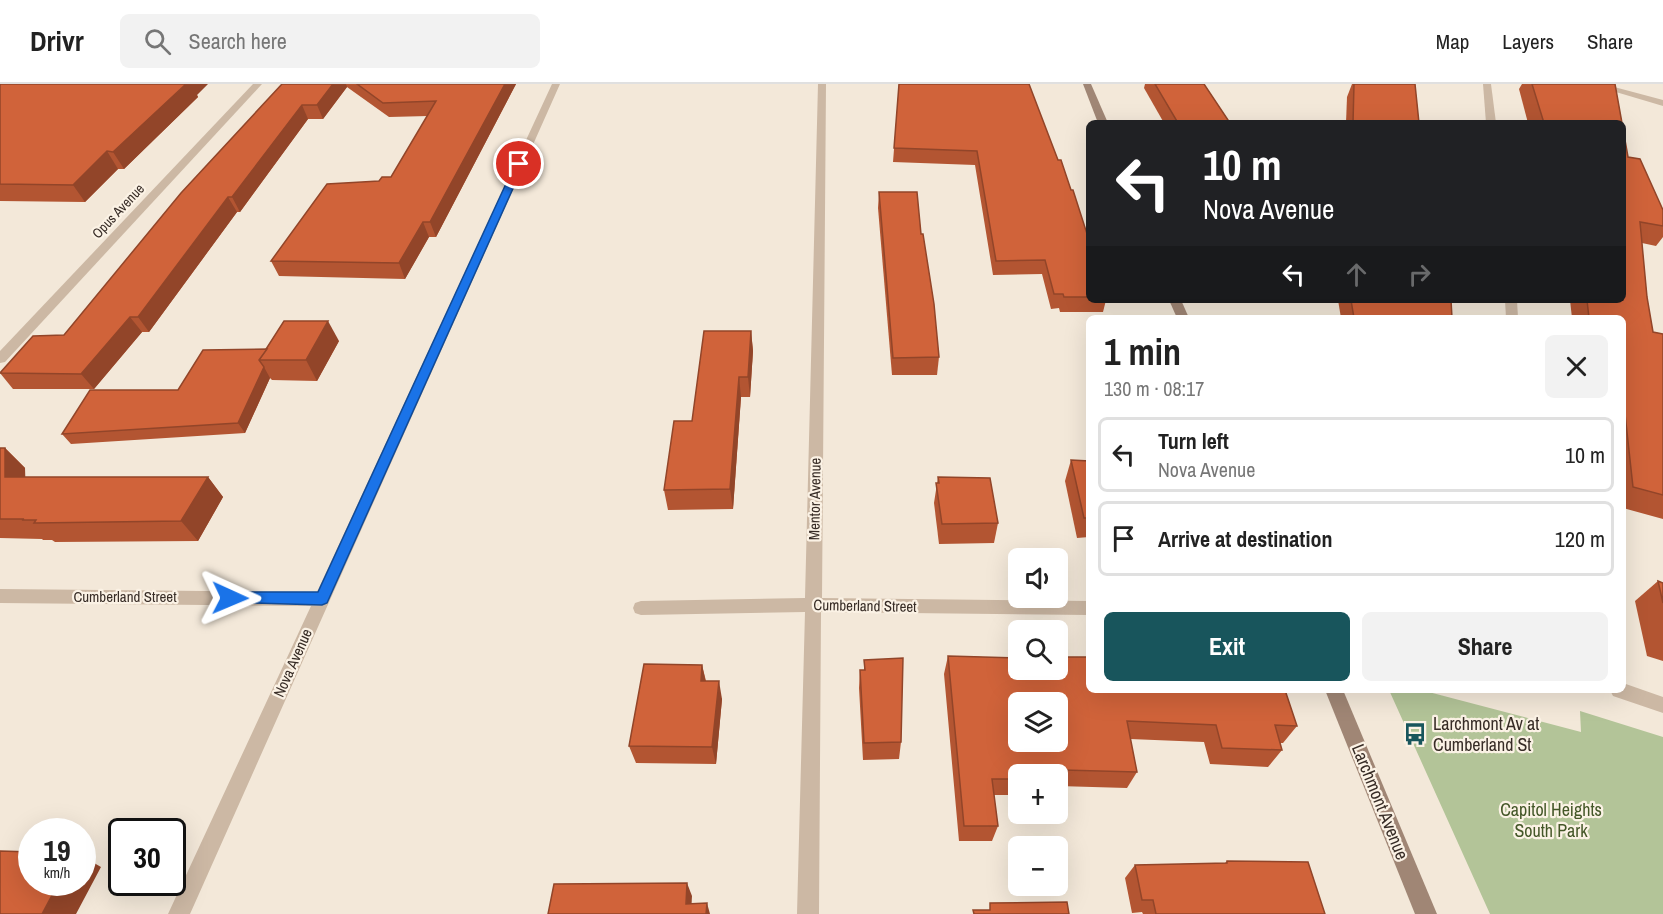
<!DOCTYPE html>
<html lang="en">
<head>
<meta charset="utf-8">
<style>
	body { margin:0; font-family:"Archivo Narrow",sans-serif; background:#f2f2f2; color:#222; height:100vh; display:flex; flex-direction:column; font-size:22px; white-space:nowrap }
	* { box-sizing:border-box; margin:0 }
	p { font-size:20px; color:#767676 }
	.icon { flex:none; width:33px; height:33px; fill:none; stroke:currentColor; stroke-width:2; stroke-linecap:round; stroke-linejoin:round }
	.map { position:relative; flex:1; overflow:hidden }
	.details { position:absolute; left:1086px; top:231px; width:540px; height:378px; display:flex; flex-direction:column; background:#fff; border-radius:9px; box-shadow:0 6px 24px #0002 }
	.details>* { flex:none }
	.guide { position:absolute; left:1086px; top:36px; width:540px; height:183px; border-radius:9px; box-shadow:0 6px 24px #0002; background:#202124; color:#fff; overflow:hidden }
	.tools { position:absolute; left:1008px; top:464px; display:grid; gap:12px }
	.tools a { display:grid; place-items:center; width:60px; height:60px; border-radius:9px; background:#fff; box-shadow:0 6px 24px #0002; font-size:30px }
	.speed { position:absolute; left:18px; top:734px; display:flex; gap:12px; font-size:30px; font-weight:700; text-align:center }
	.speed>* { display:grid; place-content:center; width:78px; height:78px; border-radius:50%; background:#fff; box-shadow:0 6px 24px #0002; line-height:1 }
	.speed small { font-size:15px; font-weight:400 }
	.speed .limit { border:3px solid #111; border-radius:9px; background:#fff; color:#111 }
	.pin { position:absolute; display:grid; place-items:center; width:51px; height:51px; color:#fff; margin:-26px; border:3px solid #fff; border-radius:50%; box-shadow:0 2px 6px #0007 }
	.me { position:absolute; width:66px; margin:-33px; rotate:91deg; stroke-linejoin:round; filter:drop-shadow(0 0 4px #0008) }
	.turn { display:flex; align-items:center; gap:21px; height:126px; padding:0 18px; font-size:27px }
	.turn .icon { width:78px; height:78px; stroke-width:2.5 }
	.turn b { display:block; font-size:42px; line-height:51px }
	.lanes { display:flex; align-items:center; height:57px; padding:0 18px; background:#0003; justify-content:center; gap:30px; direction:ltr }
	.lanes .off { opacity:.35 }
	.round { display:grid; place-items:center; flex:none; width:63px; height:63px; border-radius:9px; background:#f2f2f2 }
	.overview { display:flex; align-items:center; justify-content:space-between; height:102px; padding:0 18px }
	h1 { font-size:36px; font-weight:800; line-height:45px }
	.primary-button { display:flex; gap:12px; margin-top:auto; padding:12px 18px }
	.primary-button a { flex:1; height:69px; border-radius:9px; background:#18555c; color:#fff; font-size:24px; font-weight:800; line-height:69px; text-align:center }
	.primary-button a+a { background:#f2f2f2; color:#222 }
	ul { padding:0; list-style:none }
	li { display:flex; align-items:center; gap:18px; height:75px; margin:0 12px 9px; padding:0 6px; border:3px solid #e0e0e0; border-radius:9px }
	li div { flex:1 }
	li b { display:block; font-size:22px }
	li em { font-style:normal }
	header { display:flex; align-items:center; gap:36px; box-sizing:border-box; height:84px; padding:0 30px; background:#fff; border-bottom:2px solid #e0e0e0 }
	header strong { font-size:28px }
	nav { display:flex; gap:33px; margin-inline-start:auto; font-size:21px }
	.search { width:420px; height:54px; background:#f2f2f2; display:flex; align-items:center; gap:15px; box-sizing:border-box; padding:0 21px; border-radius:9px; color:#767676; font-size:22px }
	.map>svg:first-child { display:block }
	.green { fill:#b3c498 }
	.lines { fill:none; stroke-linecap:round; stroke-linejoin:round }
	.street { fill:#ccb8a4; fill-rule:evenodd }
	.secondary { fill:#a08675; fill-rule:evenodd }
	.wall { fill:#b35532 }
	.shaded-wall { fill:#924529 }
	.building { fill:#d0633a; stroke:#924529; stroke-width:1.5; fill-rule:evenodd }
	.route { fill:#1a73e8; stroke:#114b97; stroke-width:1.5 }
	.labels { text-anchor:middle; stroke-width:4.5; stroke-linejoin:round; paint-order:stroke }
	.far-street-label { font-size:14px; fill:#372c26; stroke:#fbf2e5 }
	.street-label { font-size:15px; fill:#372c26; stroke:#fbf2e5 }
	.near-poi-label { font-size:18px; fill:#372c26; stroke:#fbf2e5; text-anchor:start }
	.near-street-label { font-size:18px; fill:#372c26; stroke:#fbf2e5 }
	.near-park-label { font-size:18px; fill:#445728; stroke:#fbf2e5 }
</style>
</head>
<body>
<header>
<strong>Drivr</strong>
<div class="search"><svg class="icon" aria-label="search" viewBox="0 0 24 24"><circle cx="10" cy="10" r="6"/><path d="M15 15l6 6"/></svg>Search here</div>
<nav><a>Map</a><a>Layers</a><a>Share</a></nav>
</header>
<div class="map">
<svg width="1663" height="830" viewBox="0 0 1663 830">
	<rect width="100%" height="100%" fill="#f3e8d9"/>
	<!-- green -->
	<path class="green" d="M1389,606H1421L1581,648L1580,627L1663,653V830H1490Z"/>
	<g class="lines">
		<!-- street -->
		<g class="street">
			<path d="M253,0H262L5,278L0,279V267Z"/>
			<path d="M552,0H560L190,830H168L311,522L0,519V505L317,508Z"/>
			<path d="M818,0H826L822,514L1089,517V531L821,528L819,830H797L805,528L641,531L635,529L633,524L635,519L641,517L805,514Z"/>
			<path d="M1483,0H1491L1496,39H1486Z"/>
			<path d="M1589,0H1603L1663,16V22Z"/>
			<path d="M1505,216H1517L1518,234H1506Z"/>
			<path d="M1623,599L1663,613V629L1613,612L1610,606H1623Z"/>
		</g>
		<!-- secondary -->
		<g class="secondary">
			<path d="M1083,0H1091L1108,39H1098Z"/>
			<path d="M1169,216H1181L1189,234H1177Z"/>
			<path d="M1325,606H1343L1437,830H1415Z"/>
		</g>
	</g>
	<!-- wall -->
	<g class="wall">
		<path d="M0,0L197,11L198,13L124,85H118L85,118L0,117Z"/>
		<path d="M282,0H516L436,153H429L405,195L279,192L271,177L379,97L391,93L428,32L389,33L347,3L323,35H308L240,128H237L149,248H142L94,305H13L0,289L64,251Z"/>
		<path d="M899,0L1058,76L1071,106L1089,156V216H1106L1103,228H1060L1059,224L1051,225L1042,190L993,191L975,81L893,78Z"/>
		<path d="M1145,0H1204L1230,39H1164L1144,4Z"/>
		<path d="M1352,0H1415L1419,39H1346L1347,13Z"/>
		<path d="M1522,0H1615L1622,39H1528L1519,5Z"/>
		<path d="M1628,73L1663,126V153L1656,162L1642,159L1647,213L1653,248L1663,250V435L1623,424V234H1572L1570,216H1623Z"/>
		<path d="M879,108L921,150L939,273L937,291H892L878,124Z"/>
		<path d="M1338,216H1451L1452,234H1341Z"/>
		<path d="M751,247L753,267L750,313H741L733,425L668,426L664,406L692,337Z"/>
		<path d="M339,257L317,297L272,296L270,294L245,349L71,360L62,350L178,306L267,265Z"/>
		<path d="M0,364H5L25,384V393H208L223,413L198,457L55,458L52,456H43L42,455L0,454Z"/>
		<path d="M1071,376L1089,377V453L1077,454L1065,397Z"/>
		<path d="M938,393L998,439L994,459L939,460L934,419Z"/>
		<path d="M1658,497L1663,499V577L1647,572L1635,517Z"/>
		<path d="M948,572L1060,575L1061,573L1297,642L1283,659H1280L1282,666L1268,683L1210,680L1204,658L1130,655L1137,688L1127,704L1058,702V690H1018V711H994L998,742L992,757H959L944,590Z"/>
		<path d="M864,576L901,658L899,675L863,676L859,604L860,586H864Z"/>
		<path d="M702,581L706,597L722,615L716,680L636,679L629,662Z"/>
		<path d="M1227,777L1325,830H1143L1142,828L1132,829L1125,794L1135,781L1225,779Z"/>
	</g>
	<!-- shaded-wall -->
	<g class="shaded-wall">
		<path d="M186,0H208L197,11L198,13L124,85L113,68Z"/>
		<path d="M333,0H346L347,3L323,35L317,21Z"/>
		<path d="M505,0H516L436,153L430,138Z"/>
		<path d="M302,21L308,35L240,128L232,113Z"/>
		<path d="M107,67L118,85L85,118L73,101Z"/>
		<path d="M228,113L237,128L149,248L138,233Z"/>
		<path d="M423,138L429,153L405,195L399,179Z"/>
		<path d="M130,233L142,248L94,305L81,290Z"/>
		<path d="M328,237L339,257L317,297L306,276Z"/>
		<path d="M751,247L753,267L750,313L748,293Z"/>
		<path d="M264,283L270,294L245,349L238,339Z"/>
		<path d="M739,293L741,313L733,425L730,405Z"/>
		<path d="M5,364L25,384L26,413L5,393Z"/>
		<path d="M208,393L223,413L198,457L181,437Z"/>
		<path d="M702,581L706,599L701,597Z"/>
		<path d="M719,597L722,615L716,680L712,663Z"/>
		<path d="M82,772L101,783L76,830H42L59,798H82Z"/>
		<path d="M687,799L692,812L691,830L686,820Z"/>
		<path d="M707,819L710,830H706Z"/>
	</g>
	<!-- building -->
	<g class="building">
		<path d="M0,0H186L113,68L107,67L73,101L0,100Z"/>
		<path d="M282,0H333L317,21H302L232,113H228L138,233H130L81,290L0,289L33,252L64,251L181,109Z"/>
		<path d="M357,0H505L430,138H423L399,179L271,177L327,100L379,97L382,93H391L436,17L383,19Z"/>
		<path d="M899,0H1029L1058,76H1061L1071,106H1073L1089,156V213H1064L1063,210H1054L1045,176L996,177L977,67L894,64Z"/>
		<path d="M1155,0H1204L1230,39H1178Z"/>
		<path d="M1354,0H1415L1419,39H1353Z"/>
		<path d="M1532,0H1615L1622,39H1544Z"/>
		<path d="M1623,45L1628,73L1640,75L1663,126V142L1640,138L1647,213L1653,248L1663,250V411L1633,403L1625,330L1623,324V234H1589L1587,216H1623Z"/>
		<path d="M879,108H917L921,150H923L934,220L939,273L893,274Z"/>
		<path d="M1351,216H1451L1452,234H1354Z"/>
		<path d="M284,237H328L306,276H259Z"/>
		<path d="M704,247H751L748,293H739L730,405L664,406L674,337H692Z"/>
		<path d="M267,265L259,276L264,283L238,339L62,350L90,306H178L203,266Z"/>
		<path d="M0,364H5V393H208L181,437L34,439L36,436H22L24,435H0Z"/>
		<path d="M1071,376L1089,377V434H1084Z"/>
		<path d="M938,393L990,394L998,439L942,440L936,399H939Z"/>
		<path d="M1658,497L1663,499V519Z"/>
		<path d="M948,572L1018,574V585H1058V575H1061V573H1089V606H1285L1297,642L1275,641L1282,666L1222,664L1216,641L1127,637L1137,688L1026,685L1027,690H1018V695H992L998,742H964ZM1018,618H1058V657H1018Z"/>
		<path d="M903,574L901,658L864,659L860,586H865L864,576Z"/>
		<path d="M644,580L702,581L701,597H719L712,663L629,662Z"/>
		<path d="M0,767L32,768V798H59L42,830H0Z"/>
		<path d="M1227,777L1308,778L1325,830H1156L1153,816H1142L1135,781L1227,779Z"/>
		<path d="M687,799L686,820L707,819L706,830H548L554,800Z"/>
		<path d="M1067,818L1069,830H974L973,826H990V819Z"/>
	</g>
	<!-- route -->
	<path class="route" d="M516,78L524,80L327,519L322,521L225,518L223,514L225,510L230,508H318Z"/>
	<!-- icons -->
	<defs>
		<g id="bus-bare" transform="scale(1.8)"><path d="M-5-6H5V4H4V6H2V4H-2V6H-4V4H-5ZM-3.5-4V0h7V-4ZM-3.5 1.2v1.5H-2V1.2ZM2 1.2v1.5H3.5V1.2Z" fill="#18555c" stroke="#fbf2e5" stroke-width="2.5" paint-order="stroke"/></g>
	</defs>
	<g fill-rule="evenodd">
		<use href="#bus-bare" x="1415" y="650"/>
	</g>
	<g class="labels">
		<!-- far-street labels -->
		<g class="far-street-label">
			<text transform="translate(118 127) rotate(-47)" y="5">Opus Avenue</text>
		</g>
		<!-- street labels -->
		<g class="street-label">
			<text transform="translate(815 415) rotate(-89)" y="5">Mentor Avenue</text>
			<text x="125" y="518">Cumberland Street</text>
			<text transform="translate(865 522) rotate(1)" y="5">Cumberland Street</text>
			<text transform="translate(293 579) rotate(-66)" y="5">Nova Avenue</text>
		</g>
		<!-- near-poi labels -->
		<g class="near-poi-label">
			<text x="1433" y="646">Larchmont Av at<tspan x="1433" dy="21">Cumberland St</tspan></text>
		</g>
		<!-- near-street labels -->
		<g class="near-street-label">
			<text transform="translate(1380 718) rotate(68)" y="6">Larchmont Avenue</text>
		</g>
		<!-- near-park labels -->
		<g class="near-park-label">
			<text x="1551" y="732">Capitol Heights<tspan x="1551" dy="21">South Park</tspan></text>
		</g>
	</g>
</svg>
<div class="tools">
<a><svg class="icon" aria-label="sound" viewBox="0 0 24 24"><path d="M4 9h4l5-4v14l-5-4H4zM17 9q2 3 0 6"/></svg></a>
<a><svg class="icon" aria-label="search" viewBox="0 0 24 24"><circle cx="10" cy="10" r="6"/><path d="M15 15l6 6"/></svg></a>
<a><svg class="icon" aria-label="layers" viewBox="0 0 24 24"><path d="M12 4l9 5-9 5-9-5zM3 14l9 5 9-5"/></svg></a>
<a>+</a>
<a>−</a>
</div>
<div class="speed"><div>19<small>km/h</small></div><div class="limit">30</div></div>
<div class="pin" style="left:519px;top:80px;background:#d93025"><svg class="icon" aria-label="arrive" viewBox="0 0 24 24"><path d="M6 21V4h12l-3 4 3 4H6"/></svg></div>
<svg class="me" style="left:230px;top:514px" viewBox="-20 -20 40 40"><path d="M0-17L14 15 0 8-14 15z" fill="#1a73e8" stroke="#fff" stroke-width="4"/></svg>
<div class="guide">
<div class="turn"><svg class="icon" aria-label="left" viewBox="0 0 24 24"><path d="M17 20v-9H6M10 6l-5 5 5 5"/></svg><div><b>10 m</b>Nova Avenue</div></div>
<div class="lanes"><svg class="icon" aria-label="left" viewBox="0 0 24 24"><path d="M17 20v-9H6M10 6l-5 5 5 5"/></svg><svg class="icon off" aria-label="ahead" viewBox="0 0 24 24"><path d="M12 20V5M6 11l6-6 6 6"/></svg><svg class="icon off" aria-label="right" viewBox="0 0 24 24"><path d="M7 20v-9h11M14 6l5 5-5 5"/></svg></div>
</div>
<section class="details">
<div class="overview"><div><h1>1 min</h1><p>130 m · 08:17</p></div><a class="round"><svg class="icon" aria-label="close" viewBox="0 0 24 24"><path d="M6 6l12 12M18 6L6 18"/></svg></a></div>
<ul>
<li><svg class="icon" aria-label="left" viewBox="0 0 24 24"><path d="M17 20v-9H6M10 6l-5 5 5 5"/></svg><div><b>Turn left</b><p>Nova Avenue</p></div><em>10 m</em></li>
<li><svg class="icon" aria-label="arrive" viewBox="0 0 24 24"><path d="M6 21V4h12l-3 4 3 4H6"/></svg><div><b>Arrive at destination</b></div><em>120 m</em></li>
</ul>
<div class="primary-button"><a>Exit</a><a>Share</a></div>
</section>
</div>
</body>
</html>
